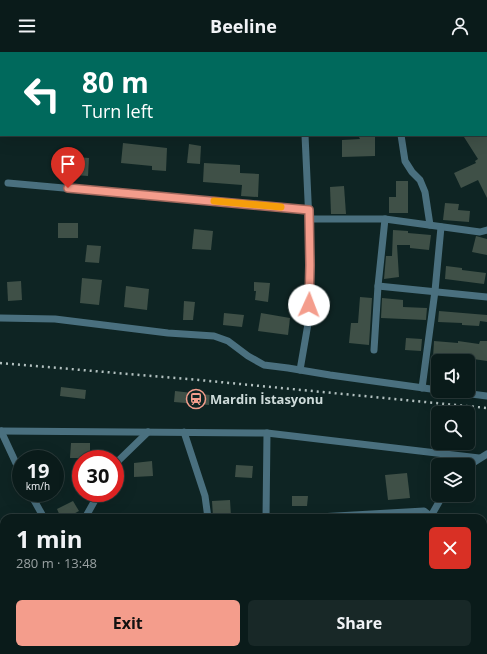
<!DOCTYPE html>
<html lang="en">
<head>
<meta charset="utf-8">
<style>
	body { margin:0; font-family:"Open Sans",sans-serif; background:#182827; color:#f1f3f6; height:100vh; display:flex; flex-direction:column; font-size:15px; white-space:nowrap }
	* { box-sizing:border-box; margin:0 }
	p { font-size:13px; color:#99a1a2 }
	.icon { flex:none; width:22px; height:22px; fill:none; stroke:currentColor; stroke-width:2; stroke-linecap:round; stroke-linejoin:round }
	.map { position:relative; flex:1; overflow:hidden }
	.side { position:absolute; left:0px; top:462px; width:487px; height:140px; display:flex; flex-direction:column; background:#0a1b1a; border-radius:12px 12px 0 0; box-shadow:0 4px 16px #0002,0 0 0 1px #2a3939 }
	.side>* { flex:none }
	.hud { position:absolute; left:0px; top:0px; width:487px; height:84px; box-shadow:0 4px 16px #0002,0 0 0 1px #2a3939; background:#00695c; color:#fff; overflow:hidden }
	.tools { position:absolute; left:431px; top:302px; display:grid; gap:8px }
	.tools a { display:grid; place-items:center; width:44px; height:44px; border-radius:6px; background:#0a1b1a; box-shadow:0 4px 16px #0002,0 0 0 1px #2a3939; font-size:20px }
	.speed { position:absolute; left:12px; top:398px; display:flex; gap:8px; font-size:20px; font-weight:700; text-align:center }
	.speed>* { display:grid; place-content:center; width:52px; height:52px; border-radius:50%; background:#0a1b1a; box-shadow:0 4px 16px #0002,0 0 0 1px #2a3939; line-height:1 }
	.speed small { font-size:10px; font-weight:400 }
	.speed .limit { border:6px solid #d22; background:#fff; color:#111 }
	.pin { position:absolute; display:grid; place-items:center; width:34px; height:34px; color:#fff; margin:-41px -17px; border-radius:50% 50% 50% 0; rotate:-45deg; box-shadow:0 0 4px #0007 }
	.pin .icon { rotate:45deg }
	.me { position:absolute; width:44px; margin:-22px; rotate:2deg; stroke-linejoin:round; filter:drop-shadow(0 0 3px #0008) }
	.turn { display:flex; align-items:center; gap:14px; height:84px; padding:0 16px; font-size:18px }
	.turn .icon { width:52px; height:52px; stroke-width:2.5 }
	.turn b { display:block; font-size:28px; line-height:34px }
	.round { display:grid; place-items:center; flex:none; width:42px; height:42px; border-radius:6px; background:#182827 }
	.overview { display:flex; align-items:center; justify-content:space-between; height:68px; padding:0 16px }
	h1 { font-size:24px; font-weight:700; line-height:30px }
	.action { display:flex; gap:8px; margin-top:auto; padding:8px 16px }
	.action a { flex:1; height:46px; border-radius:6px; background:#f49d8c; color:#111; font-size:16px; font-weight:700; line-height:46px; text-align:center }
	.action a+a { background:#182827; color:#f1f3f6 }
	header { display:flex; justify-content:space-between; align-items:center; height:52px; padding:0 16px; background:#0a1b1a; font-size:18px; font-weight:700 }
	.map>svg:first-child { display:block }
	.building { fill:#3f5047 }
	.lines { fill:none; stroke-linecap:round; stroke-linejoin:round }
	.minor { stroke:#4a707f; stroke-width:7 }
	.trunk { stroke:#82d0f0; stroke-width:11 }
	.rail { stroke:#b3c1c0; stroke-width:2.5; stroke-dasharray:2 4; stroke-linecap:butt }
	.route-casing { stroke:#9f665b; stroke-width:10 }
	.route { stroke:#f49d8c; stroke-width:7 }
	.slow { stroke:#f59e0b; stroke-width:7 }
	.labels { text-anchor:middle; stroke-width:3; stroke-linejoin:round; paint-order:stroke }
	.poi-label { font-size:13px; font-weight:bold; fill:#cedbda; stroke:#0e2423; text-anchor:start }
</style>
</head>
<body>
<header><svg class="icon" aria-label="menu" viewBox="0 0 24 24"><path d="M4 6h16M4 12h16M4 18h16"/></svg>Beeline<svg class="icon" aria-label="person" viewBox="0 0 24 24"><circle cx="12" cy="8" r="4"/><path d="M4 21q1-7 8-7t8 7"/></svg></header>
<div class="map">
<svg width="487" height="602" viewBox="0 0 487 602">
	<rect width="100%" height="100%" fill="#0e2423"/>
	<!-- building -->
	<g class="building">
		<path d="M468,83H487V146L478,128L461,136L454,121L476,111L475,109L478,107L464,85Z"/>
		<path d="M359,85H375V104L342,105V88L360,87Z"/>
		<path d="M123,91L167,96L166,119L152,118V114L121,111Z"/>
		<path d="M189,92L201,94L200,112L187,111Z"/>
		<path d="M76,105L89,106L88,124L75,123Z"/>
		<path d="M204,111L240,113V121L259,122L258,145L241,144L242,133L203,130Z"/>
		<path d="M396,129H408V161H389V145H396Z"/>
		<path d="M344,134L346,162H331L330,135Z"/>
		<path d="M445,151L459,152L458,158L470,159L469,170L443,168Z"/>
		<rect x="58" y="171" width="20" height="15"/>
		<path d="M194,177L213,179L211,198L192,197Z"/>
		<path d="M393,178L408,179V181L431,183L429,198L410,196V193H397L399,225L384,227L386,204H392Z"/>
		<path d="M476,184L487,187V203L472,200Z"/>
		<path d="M87,193L101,194L99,211L85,210Z"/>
		<path d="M446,214L462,216V218L486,221L484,232L445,227Z"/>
		<path d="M82,226L102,228L99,253L80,251Z"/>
		<path d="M21,229L22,248L8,249L7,230Z"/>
		<path d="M254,230L270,231L268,250L255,248L256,239H254Z"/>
		<path d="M126,234L149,237L147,258L124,255Z"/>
		<path d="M360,245L372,246L369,293L349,291L351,271H358Z"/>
		<path d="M382,246L403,248V255L427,256L426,268L381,266Z"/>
		<path d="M184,249L195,250L193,268H183Z"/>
		<path d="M439,259L487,263V270L480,269L479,274L462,273V271L438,270Z"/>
		<path d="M224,261L244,263L242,275L223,273Z"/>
		<path d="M261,261L290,266L288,283L258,279Z"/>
		<path d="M406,286L422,287L421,299L405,298Z"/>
		<path d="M434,289L458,291V289L479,292L480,289H487V309L453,304V307L433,306Z"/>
		<path d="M61,335L86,338L85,347L60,344Z"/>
		<path d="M175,339L210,343L209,353L174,350Z"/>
		<path d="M71,391H90V406H70Z"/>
		<path d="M152,409L153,424L134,425V411Z"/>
		<path d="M236,413L253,414L252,426L235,425Z"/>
		<path d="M407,421L410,446L388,448L385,423Z"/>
		<path d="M292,444H308L307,454H292Z"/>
		<path d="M230,448L231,464L213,465L212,449Z"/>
		<path d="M73,449L79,459L66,466H61L57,457Z"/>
	</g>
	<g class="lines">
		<!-- minor -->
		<g class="minor">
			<path d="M301,0V1"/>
			<path d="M397,0V1"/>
			<path d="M462,0V1"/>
			<path d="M486,26L487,20"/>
			<path d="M486,34L487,36"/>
			<path d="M401,83L405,109L412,120L420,128L425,140L430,173"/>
			<path d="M8,131L309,158"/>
			<path d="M309,167H385L480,180L487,178"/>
			<path d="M378,234L487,245"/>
			<path d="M0,266L55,267L168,281L214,284L228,289L248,304L264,313L288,316L330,323L438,338"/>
			<path d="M374,298L378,234L385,167"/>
			<path d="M300,318L309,266L311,213L305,83"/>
			<path d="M422,336L435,239L441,175"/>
			<path d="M448,339L487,344"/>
			<path d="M0,379L267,381L479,406"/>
			<path d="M1,379L21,422"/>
			<path d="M184,380L205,444L208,466"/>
			<path d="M115,412L148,380"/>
			<path d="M468,414L487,402"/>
			<path d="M30,441L44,466"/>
			<path d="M431,464L443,443"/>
			<path d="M85,466L99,441"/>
			<path d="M266,466L267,381"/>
			<path d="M301,466L424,459L433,466"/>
			<path d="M0,518L4,528"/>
			<path d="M5,602L7,598"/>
			<path d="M60,602L82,598"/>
			<path d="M172,602L173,598"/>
		</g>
		<!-- trunk -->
		<g class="trunk">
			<path d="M483,511L487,507"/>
			<path d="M483,538L487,533"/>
			<path d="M400,602L403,598"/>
			<path d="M424,602L428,598"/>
		</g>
		<!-- rail -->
		<path class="rail" d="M0,311L199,328L487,356"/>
	</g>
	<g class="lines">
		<!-- route casing -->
		<g class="route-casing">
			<path id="route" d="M68,136L309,158L310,213L309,253"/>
		</g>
		<!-- route -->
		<use href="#route" class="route"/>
		<!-- slow -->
		<path class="slow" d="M214,149L281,155"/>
	</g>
	<!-- icons -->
	<defs>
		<g id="station-ring" transform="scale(1)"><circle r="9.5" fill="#0e2423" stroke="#f49d8c" stroke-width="1.5"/><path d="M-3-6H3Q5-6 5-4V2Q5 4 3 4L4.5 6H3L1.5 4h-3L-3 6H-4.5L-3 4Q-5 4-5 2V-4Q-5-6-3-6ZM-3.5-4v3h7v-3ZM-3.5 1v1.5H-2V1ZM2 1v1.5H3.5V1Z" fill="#f49d8c"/></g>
	</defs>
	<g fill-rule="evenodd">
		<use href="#station-ring" x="196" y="347"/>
	</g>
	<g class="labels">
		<!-- poi labels -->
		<g class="poi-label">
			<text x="210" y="352">Mardin İstasyonu</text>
		</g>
	</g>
</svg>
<div class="tools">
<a><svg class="icon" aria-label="sound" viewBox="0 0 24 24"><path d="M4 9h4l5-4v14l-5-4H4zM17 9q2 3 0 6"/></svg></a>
<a><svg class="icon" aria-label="search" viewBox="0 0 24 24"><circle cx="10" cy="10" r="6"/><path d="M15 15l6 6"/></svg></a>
<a><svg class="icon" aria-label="layers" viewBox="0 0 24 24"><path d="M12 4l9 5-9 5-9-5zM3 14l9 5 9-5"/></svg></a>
</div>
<div class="speed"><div>19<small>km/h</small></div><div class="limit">30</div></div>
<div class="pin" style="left:68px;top:136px;background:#d93025"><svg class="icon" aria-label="arrive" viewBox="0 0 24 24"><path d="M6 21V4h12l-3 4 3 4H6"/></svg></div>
<svg class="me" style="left:309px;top:253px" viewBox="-20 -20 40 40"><circle r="19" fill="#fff"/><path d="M0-13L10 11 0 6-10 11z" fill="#f49d8c"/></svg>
<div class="hud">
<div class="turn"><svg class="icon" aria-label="left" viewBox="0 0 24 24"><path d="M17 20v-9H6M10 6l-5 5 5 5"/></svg><div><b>80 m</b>Turn left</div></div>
</div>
<section class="side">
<div class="overview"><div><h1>1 min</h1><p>280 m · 13:48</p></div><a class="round" style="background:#d93025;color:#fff"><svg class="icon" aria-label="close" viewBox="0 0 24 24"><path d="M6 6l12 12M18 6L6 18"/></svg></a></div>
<div class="action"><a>Exit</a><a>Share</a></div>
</section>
</div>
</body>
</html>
